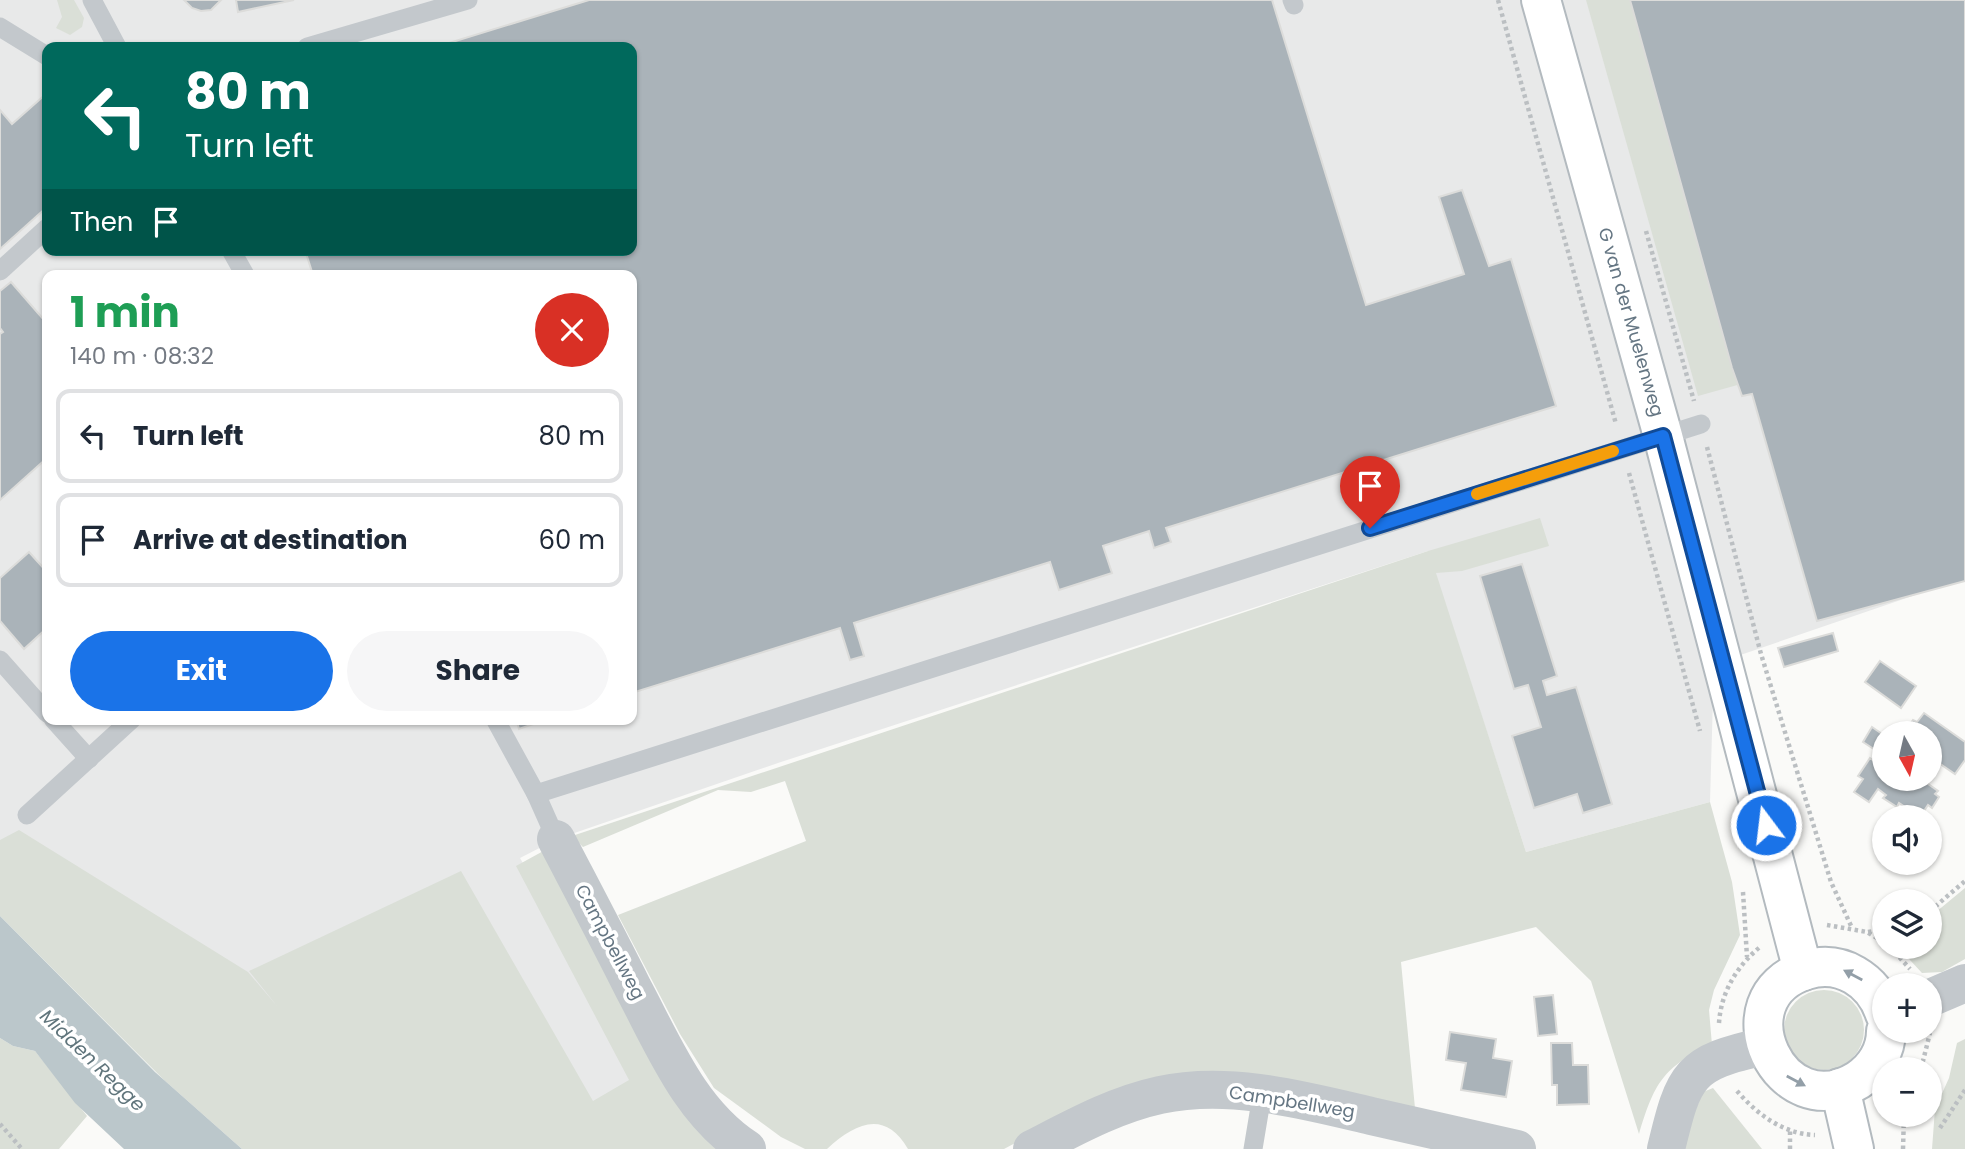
<!DOCTYPE html>
<html lang="en">
<head>
<meta charset="utf-8">
<style>
	body { margin:0; font-family:Poppins,sans-serif; background:#f6f6f7; color:#1f2937; height:100vh; display:flex; flex-direction:column; font-size:26px; white-space:nowrap }
	* { box-sizing:border-box; margin:0 }
	p { font-size:23px; color:#747a83 }
	.icon { flex:none; width:38px; height:38px; fill:none; stroke:currentColor; stroke-width:2; stroke-linecap:round; stroke-linejoin:round }
	.map { position:relative; flex:1; overflow:hidden }
	.details { position:absolute; left:42px; top:270px; width:595px; height:455px; display:flex; flex-direction:column; background:#fff; border-radius:14px; box-shadow:0 2px 5px #0004 }
	.details>* { flex:none }
	.banner { position:absolute; left:42px; top:42px; width:595px; height:214px; border-radius:14px; box-shadow:0 2px 5px #0004; background:#00695c; color:#fff; overflow:hidden }
	.needle { width:46px; rotate:172deg }
	.buttons { position:absolute; left:1872px; top:721px; display:grid; gap:14px }
	.buttons a { display:grid; place-items:center; width:70px; height:70px; border-radius:50%; background:#fff; box-shadow:0 2px 5px #0004; font-size:35px }
	.pin { position:absolute; display:grid; place-items:center; width:60px; height:60px; color:#fff; margin:-72px -30px; border-radius:50% 50% 50% 0; rotate:-45deg; box-shadow:0 0 7px #0007 }
	.pin .icon { rotate:45deg }
	.me { position:absolute; width:77px; margin:-38px; rotate:345deg; stroke-linejoin:round; filter:drop-shadow(0 0 5px #0008) }
	.turn { display:flex; align-items:center; gap:24px; height:147px; padding:0 28px; font-size:32px }
	.turn .icon { width:91px; height:91px; stroke-width:2.5 }
	.turn b { display:block; font-size:49px; line-height:60px }
	.then { display:flex; align-items:center; height:66px; padding:0 28px; background:#0003; gap:14px; font-size:26px }
	.round { display:grid; place-items:center; flex:none; width:74px; height:74px; border-radius:37px; background:#f6f6f7 }
	.headline { display:flex; align-items:center; justify-content:space-between; height:119px; padding:0 28px }
	h1 { font-size:42px; font-weight:700; line-height:52px; color:#1e9e55 }
	.action { display:flex; gap:14px; margin-top:auto; padding:14px 28px }
	.action a { flex:1; height:80px; border-radius:42px; background:#1a73e8; color:#fff; font-size:28px; font-weight:700; line-height:80px; text-align:center }
	.action a+a { background:#f6f6f7; color:#1f2937 }
	ul { padding:0; list-style:none }
	li { display:flex; align-items:center; gap:21px; height:94px; margin:0 14px 10px; padding:0 14px; border:4px solid #e0e1e3; border-radius:14px }
	li div { flex:1 }
	li b { display:block; font-size:26px }
	li em { font-style:normal }
	.map>svg:first-child { display:block }
	.built { fill:#e8e9e9; fill-rule:evenodd }
	.green { fill:#dadfd7 }
	.water { fill:#bbc7cb }
	.building { fill:#aab3b9; stroke:#dcdcda; stroke-width:2 }
	.lines { fill:none; stroke-linecap:round; stroke-linejoin:round }
	.secondary-casing { stroke:#b3babf; stroke-width:42 }
	.path { stroke:#bbbfc2; stroke-width:4.5; stroke-dasharray:3.5 3.5; stroke-linecap:butt }
	.lane { stroke:#c3c8cc; stroke-width:19 }
	.street { stroke:#c3c8cc; stroke-width:38 }
	.secondary { stroke:#fff; stroke-width:38 }
	.oneway { fill:#939fa8 }
	.route-casing { stroke:#114b97; stroke-width:18 }
	.route { stroke:#1a73e8; stroke-width:12 }
	.slow { stroke:#f59e0b; stroke-width:12 }
	.labels { text-anchor:middle; stroke-width:7; stroke-linejoin:round; paint-order:stroke }
	.street-label { font-size:18px; fill:#657683; stroke:#fff }
	.water-label { font-size:19px; font-style:italic; fill:#60757c; stroke:#fff }
</style>
</head>
<body>
<div class="map">
<svg width="1965" height="1149" viewBox="0 0 1965 1149">
	<rect width="100%" height="100%" fill="#fafaf8"/>
	<!-- built -->
	<path class="built" d="M0,0H1965V578L1714,664L1710,802L1526,852L1428,551L781,762L557,839L520,858L689,1149H266L0,899ZM47,47H632V250H47ZM47,275H632V719H47Z"/>
	<!-- green -->
	<g class="green">
		<path d="M57,0H74L84,18L82,27L70,35L56,28L62,17Z"/>
		<path d="M1586,0H1637L1741,384L1698,396Z"/>
		<path d="M1540,518L1549,546L1462,571L1436,573L1526,852L1710,802L1732,882L1740,935L1714,990L1709,1010L1712,1045C1663,1066 1654,1084 1639,1134L1591,981L1536,927L1401,962L1415,1108L1322,1088L1073,1112L1004,1149H908C885,1109 855,1123 827,1149H805L781,1137L714,1088L680,1034L618,915L806,841L785,781L751,792L718,790L583,847L572,836L1428,551Z"/>
		<path d="M19,830L248,972L277,1006L249,971L461,871L593,1101L629,1080L516,866L547,849L721,1149H242L164,1080L0,916V840Z"/>
		<path d="M1965,888V959L1942,972L1922,973L1898,947H1930V917Z"/>
		<circle cx="1824" cy="1030" r="40"/>
		<path d="M0,1038L13,1046L35,1051L87,1116L59,1149H0Z"/>
		<path d="M1965,1039V1149H1932L1935,1109L1949,1078L1957,1043Z"/>
		<path d="M1713,1088L1762,1149H1679L1703,1092Z"/>
	</g>
	<!-- water -->
	<path class="water" d="M0,916L155,1072L242,1149H124L75,1103L35,1051L13,1046L0,1038Z"/>
	<!-- building -->
	<g class="building">
		<path d="M221,0L211,10L201,11L192,8L184,0Z"/>
		<path d="M236,0H294L238,12Z"/>
		<path d="M589,0H1272L1366,305L1464,274L1439,197L1462,190L1489,266L1511,259L1556,406L1166,528L1171,542L1154,548L1149,531L1103,546L1112,573L1059,590L1050,562L854,623L864,656L850,660L840,628L632,693V275H313L305,250H632V47H436Z"/>
		<path d="M1630,0H1965V581L1817,621L1752,394L1742,396L1732,368Z"/>
		<path d="M47,93V207L0,249V110L12,124Z"/>
		<path d="M11,282L44,320L47,317V458L0,500V334L3,332L0,328V291Z"/>
		<path d="M29,552L47,572V628L24,649L0,621V578Z"/>
		<path d="M1522,564L1557,676L1543,681L1547,695L1576,687L1612,804L1583,813L1577,794L1534,808L1512,736L1541,727L1528,685L1514,689L1480,576Z"/>
		<path d="M1833,633L1838,651L1784,667L1778,648Z"/>
		<path d="M1880,661L1916,686L1901,708L1865,682Z"/>
		<path d="M1924,713L1965,742V760L1955,774L1930,757V733H1904L1913,720L1917,722Z"/>
		<path d="M516,719H548L519,729Z"/>
		<path d="M1872,727L1885,736L1883,755L1863,742Z"/>
		<path d="M1870,758L1885,769V779H1921L1938,791L1935,794L1939,797L1932,808L1928,805L1920,817L1899,803L1897,807L1883,798L1886,795L1878,789L1869,802L1854,792L1863,779L1858,776Z"/>
		<path d="M1553,995L1557,1034L1538,1036L1534,997Z"/>
		<path d="M1450,1032L1496,1039L1493,1058L1512,1061L1506,1097L1461,1090L1466,1063L1446,1060Z"/>
		<path d="M1551,1043H1572L1573,1065H1588L1589,1104L1557,1105V1085H1552Z"/>
	</g>
	<g class="lines">
		<!-- secondary casing -->
		<g class="secondary-casing">
			<g id="secondary">
				<path d="M1541,0L1663,436L1803,971"/>
				<path d="M1885,1014C1874,980 1841,959 1806,970C1719,997 1780,1129 1858,1080C1875,1069 1886,1051 1886,1031"/>
				<path d="M1840,1088L1854,1149"/>
			</g>
		</g>
		<!-- path -->
		<g class="path">
			<path d="M1498,0L1616,424"/>
			<path d="M1646,231L1694,401"/>
			<path d="M1707,447L1761,654L1831,882L1852,928"/>
			<path d="M1629,473L1700,731"/>
			<path d="M1743,892L1747,957"/>
			<path d="M1930,911L1965,881"/>
			<path d="M1827,925L1867,932L1885,943"/>
			<path d="M1868,932L1885,929"/>
			<path d="M1890,947L1910,969"/>
			<path d="M1719,1023C1721,992 1737,966 1760,947"/>
			<path d="M1921,1069L1930,1033"/>
			<path d="M1737,1091C1757,1114 1783,1134 1815,1135"/>
			<path d="M0,1124L22,1149"/>
			<path d="M1940,1128L1965,1090"/>
			<path d="M1790,1149V1130"/>
			<path d="M1903,1149L1904,1115"/>
		</g>
		<!-- lane -->
		<g class="lane">
			<path d="M92,0L117,47"/>
			<path d="M1292,0L1294,5"/>
			<path d="M0,27L47,56"/>
			<path d="M307,47L468,0"/>
			<path d="M231,250L245,275"/>
			<path d="M0,271L47,228"/>
			<path d="M0,660L47,713"/>
			<path d="M53,719L89,759"/>
			<path d="M495,719L536,794L556,839"/>
			<path d="M536,794L1701,424"/>
			<path d="M27,815L132,719"/>
			<path d="M1253,1149L1262,1095"/>
		</g>
		<!-- street -->
		<g class="street">
			<path d="M556,839C582,889 608,938 633,988C664,1046 690,1112 747,1149"/>
			<path d="M1930,998L1965,983"/>
			<path d="M1032,1149C1073,1128 1114,1105 1160,1095C1229,1080 1303,1100 1371,1116C1420,1127 1468,1138 1517,1149"/>
			<path d="M1666,1149C1684,1074 1688,1063 1765,1046"/>
		</g>
		<!-- secondary -->
		<use href="#secondary" class="secondary"/>
	</g>
	<!-- one-way arrows -->
	<defs><path id="oneway-solid" d="M-6-.8H1V-3.2L6.5 0L1 3.2V.8H-6Z" transform="scale(1.75)"/></defs>
	<g class="oneway">
		<use href="#oneway-solid" transform="translate(1853 975) rotate(-152)"/>
		<use href="#oneway-solid" transform="translate(1796 1081) rotate(28)"/>
	</g>
	<g class="lines">
		<!-- route casing -->
		<g class="route-casing">
			<path id="route" d="M1370,528L1663,436L1766,825"/>
		</g>
		<!-- route -->
		<use href="#route" class="route"/>
		<!-- slow -->
		<path class="slow" d="M1477,494L1613,451"/>
	</g>
	<g class="labels">
		<!-- street labels -->
		<g class="street-label">
			<text transform="translate(1631 322) rotate(74)" y="6">G van der Muelenweg</text>
			<text transform="translate(610 942) rotate(62)" y="6">Campbellweg</text>
			<text transform="translate(1292 1102) rotate(9)" y="6">Campbellweg</text>
		</g>
		<!-- water labels -->
		<g class="water-label">
			<text transform="translate(93 1060) rotate(44)" y="7">Midden Regge</text>
		</g>
	</g>
</svg>
<div class="buttons">
<a><svg class="needle" viewBox="-14 -14 28 28"><path d="M0-13l5 13h-10z" fill="#e53935"/><path d="M0 13l5-13h-10z" fill="#747a83"/></svg></a>
<a><svg class="icon" aria-label="sound" viewBox="0 0 24 24"><path d="M4 9h4l5-4v14l-5-4H4zM17 9q2 3 0 6"/></svg></a>
<a><svg class="icon" aria-label="layers" viewBox="0 0 24 24"><path d="M12 4l9 5-9 5-9-5zM3 14l9 5 9-5"/></svg></a>
<a>+</a>
<a>−</a>
</div>
<div class="pin" style="left:1370px;top:528px;background:#d93025"><svg class="icon" aria-label="arrive" viewBox="0 0 24 24"><path d="M6 21V4h12l-3 4 3 4H6"/></svg></div>
<svg class="me" style="left:1766px;top:825px" viewBox="-20 -20 40 40"><circle r="17" fill="#1a73e8" stroke="#fff" stroke-width="3"/><path d="M0-11L8 9 0 5-8 9z" fill="#fff"/></svg>
<div class="banner">
<div class="turn"><svg class="icon" aria-label="left" viewBox="0 0 24 24"><path d="M17 20v-9H6M10 6l-5 5 5 5"/></svg><div><b>80 m</b>Turn left</div></div>
<div class="then">Then<svg class="icon" aria-label="arrive" viewBox="0 0 24 24"><path d="M6 21V4h12l-3 4 3 4H6"/></svg></div>
</div>
<section class="details">
<div class="headline"><div><h1>1 min</h1><p>140 m · 08:32</p></div><a class="round" style="background:#d93025;color:#fff"><svg class="icon" aria-label="close" viewBox="0 0 24 24"><path d="M6 6l12 12M18 6L6 18"/></svg></a></div>
<ul>
<li><svg class="icon" aria-label="left" viewBox="0 0 24 24"><path d="M17 20v-9H6M10 6l-5 5 5 5"/></svg><div><b>Turn left</b></div><em>80 m</em></li>
<li><svg class="icon" aria-label="arrive" viewBox="0 0 24 24"><path d="M6 21V4h12l-3 4 3 4H6"/></svg><div><b>Arrive at destination</b></div><em>60 m</em></li>
</ul>
<div class="action"><a>Exit</a><a>Share</a></div>
</section>
</div>
</body>
</html>
